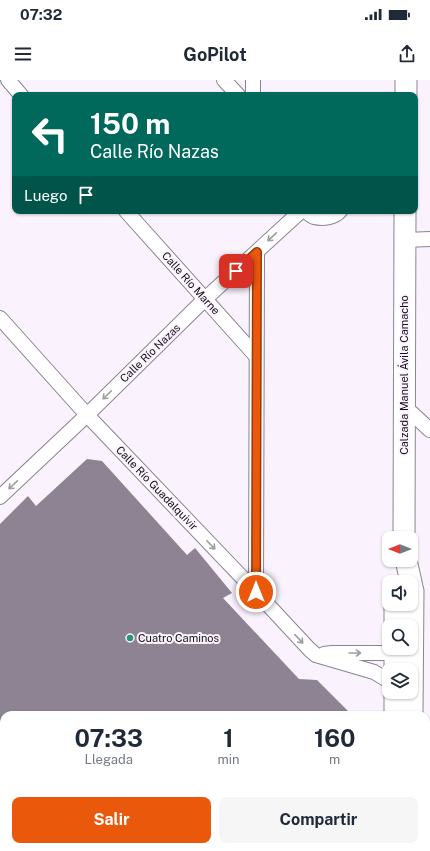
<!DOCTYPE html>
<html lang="es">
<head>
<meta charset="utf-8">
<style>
	body { margin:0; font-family:"Public Sans",sans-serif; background:#f6f6f7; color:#1f2937; height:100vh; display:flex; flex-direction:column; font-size:15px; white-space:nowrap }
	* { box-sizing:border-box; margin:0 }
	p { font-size:13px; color:#747a83 }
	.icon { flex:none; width:22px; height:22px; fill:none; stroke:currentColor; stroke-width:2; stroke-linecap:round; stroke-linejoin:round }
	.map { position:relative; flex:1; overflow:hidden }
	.panel { position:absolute; left:0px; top:631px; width:430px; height:140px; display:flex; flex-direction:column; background:#fff; border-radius:12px 12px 0 0; box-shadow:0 1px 3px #0004 }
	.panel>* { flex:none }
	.top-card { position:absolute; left:12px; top:12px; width:406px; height:122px; border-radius:8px; box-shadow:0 1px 3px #0004; background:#00695c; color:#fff; overflow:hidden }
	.needle { width:26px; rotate:270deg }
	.controls { position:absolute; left:382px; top:451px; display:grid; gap:8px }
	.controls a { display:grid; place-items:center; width:36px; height:36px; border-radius:8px; background:#fff; box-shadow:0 1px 3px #0004; font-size:20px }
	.pin { position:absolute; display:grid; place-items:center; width:34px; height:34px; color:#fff; margin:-17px; border-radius:8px; box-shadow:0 2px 6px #0006 }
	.me { position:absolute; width:44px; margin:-22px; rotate:0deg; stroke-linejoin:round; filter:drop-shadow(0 0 3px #0008) }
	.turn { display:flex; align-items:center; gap:14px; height:84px; padding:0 12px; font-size:18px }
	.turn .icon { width:52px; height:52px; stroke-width:2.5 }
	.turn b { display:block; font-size:28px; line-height:34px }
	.then { display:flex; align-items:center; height:38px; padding:0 12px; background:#0003; gap:8px; font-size:15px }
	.eta { display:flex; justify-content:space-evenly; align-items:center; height:68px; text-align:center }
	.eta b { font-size:24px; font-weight:700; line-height:28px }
	.action { display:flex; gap:8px; margin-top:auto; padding:8px 12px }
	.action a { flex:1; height:46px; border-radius:8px; background:#ea580c; color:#fff; font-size:16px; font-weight:700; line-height:46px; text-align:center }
	.action a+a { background:#f6f6f7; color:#1f2937 }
	.status { display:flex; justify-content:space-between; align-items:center; height:28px; padding:0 20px; background:#fff; direction:ltr }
	.status svg { height:11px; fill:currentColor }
	header { display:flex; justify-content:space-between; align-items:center; height:52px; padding:0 12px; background:#fff; font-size:18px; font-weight:700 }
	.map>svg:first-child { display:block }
	.building { fill:#8d8392 }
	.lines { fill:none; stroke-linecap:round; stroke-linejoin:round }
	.primary-tunnel { stroke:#d7d1db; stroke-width:21; stroke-dasharray:21 10; stroke-linecap:butt }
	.street-casing { stroke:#8d8292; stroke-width:16 }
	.secondary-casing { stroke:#8d8292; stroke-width:21 }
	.primary-casing { stroke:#8d8292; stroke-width:23 }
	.street { stroke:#fff; stroke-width:14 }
	.secondary { stroke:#fff; stroke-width:19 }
	.primary { stroke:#fff; stroke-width:21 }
	.oneway { stroke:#a19fa1 }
	.route-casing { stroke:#983908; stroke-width:10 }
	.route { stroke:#ea580c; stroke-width:7 }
	.poi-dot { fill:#2d9370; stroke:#faf3fe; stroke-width:1.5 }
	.labels { text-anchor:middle; stroke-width:4; stroke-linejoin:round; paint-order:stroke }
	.street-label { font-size:11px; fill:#130f15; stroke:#faf3fe }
	.poi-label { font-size:11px; fill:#130f15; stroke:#faf3fe; text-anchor:start }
</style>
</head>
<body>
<div class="status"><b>07:32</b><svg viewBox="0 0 49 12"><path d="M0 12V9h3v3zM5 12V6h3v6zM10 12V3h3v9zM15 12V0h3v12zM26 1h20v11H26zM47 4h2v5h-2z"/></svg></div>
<header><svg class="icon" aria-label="menu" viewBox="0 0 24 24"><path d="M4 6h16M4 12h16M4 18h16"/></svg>GoPilot<svg class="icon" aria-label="share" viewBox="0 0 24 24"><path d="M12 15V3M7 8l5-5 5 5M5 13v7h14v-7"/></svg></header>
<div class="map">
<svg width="430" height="771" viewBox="0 0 430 771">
	<rect width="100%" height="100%" fill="#faf3fe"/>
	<!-- building -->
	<g class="building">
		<path d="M87,379L102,381L187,475L195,468L232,513L223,518L299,599L317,600L352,635H4V664L0,663V444L28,416L36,426Z"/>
		<path d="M246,767H345L340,771H283V770L246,768Z"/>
	</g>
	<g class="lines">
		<!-- primary-tunnel -->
		<g class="primary-tunnel">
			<path d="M0,749L4,753"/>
			<path d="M17,767L21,771"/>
		</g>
		<!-- street casing -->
		<g class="street-casing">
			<g id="street">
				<path d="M8,0L21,15"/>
				<path d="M224,0L238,15"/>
				<path d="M253,15V0"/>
				<path d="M126,131L256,276"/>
				<path d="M305,131C308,133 311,136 314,137C322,139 334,138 340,131"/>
				<path d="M405,160L430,159"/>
				<path d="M0,238L87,335L256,512L310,570L316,575L374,592L389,601"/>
				<path d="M404,326L430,350"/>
				<path d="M0,417L87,335L205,219L301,131"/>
				<path d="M256,512L257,172"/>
				<path d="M324,574L332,573H395"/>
			</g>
		</g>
		<!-- secondary casing -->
		<g class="secondary-casing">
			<g id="secondary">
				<path d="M0,720L4,724"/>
				<path d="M44,767L47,771"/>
			</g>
		</g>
		<!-- primary casing -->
		<g class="primary-casing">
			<g id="primary">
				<path d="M406,15V0"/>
				<path d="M404,458L405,131"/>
				<path d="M406,480L411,502"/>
				<path d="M411,504L413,511L412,635"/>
				<path d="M395,524V546"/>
				<path d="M395,590V568"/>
				<path d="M395,635V612"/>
				<path d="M399,767V771"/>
				<path d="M418,767L419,771"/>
			</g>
		</g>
		<!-- street -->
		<use href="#street" class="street"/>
		<!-- secondary -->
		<use href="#secondary" class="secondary"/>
		<!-- primary -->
		<use href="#primary" class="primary"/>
	</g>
	<!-- one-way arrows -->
	<defs><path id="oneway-shaft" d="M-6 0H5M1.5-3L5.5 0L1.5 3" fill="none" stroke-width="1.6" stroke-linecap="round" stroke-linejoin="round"/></defs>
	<g class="oneway">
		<use href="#oneway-shaft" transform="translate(272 157) rotate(137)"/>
		<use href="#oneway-shaft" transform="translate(107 315) rotate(136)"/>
		<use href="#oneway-shaft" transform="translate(13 405) rotate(137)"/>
		<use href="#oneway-shaft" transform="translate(211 465) rotate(46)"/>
		<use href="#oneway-shaft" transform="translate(299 559) rotate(47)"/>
		<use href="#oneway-shaft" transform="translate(355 573)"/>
	</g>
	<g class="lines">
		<!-- route casing -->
		<g class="route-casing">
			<path id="route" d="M236,191L257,172L256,512"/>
		</g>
		<!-- route -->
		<use href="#route" class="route"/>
	</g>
	<!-- markers -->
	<circle class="poi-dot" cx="130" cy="558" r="4"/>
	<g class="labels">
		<!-- street labels -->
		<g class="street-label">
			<text transform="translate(191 203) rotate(48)" y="4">Calle Río Marne</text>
			<text transform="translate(150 273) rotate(-44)" y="4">Calle Río Nazas</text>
			<text transform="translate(404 295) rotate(-90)" y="4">Calzada Manuel Ávila Camacho</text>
			<text transform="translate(157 408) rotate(46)" y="4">Calle Río Guadalquivir</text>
		</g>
		<!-- poi labels -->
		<g class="poi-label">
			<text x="138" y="562">Cuatro Caminos</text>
		</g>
	</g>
</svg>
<div class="controls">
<a><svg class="needle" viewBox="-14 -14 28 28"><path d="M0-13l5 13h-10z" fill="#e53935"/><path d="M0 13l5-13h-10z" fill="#747a83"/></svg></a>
<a><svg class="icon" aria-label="sound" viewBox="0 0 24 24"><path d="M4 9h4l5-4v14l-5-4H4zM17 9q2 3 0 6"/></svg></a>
<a><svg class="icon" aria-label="search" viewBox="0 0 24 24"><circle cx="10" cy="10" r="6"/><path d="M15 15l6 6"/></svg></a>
<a><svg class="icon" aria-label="layers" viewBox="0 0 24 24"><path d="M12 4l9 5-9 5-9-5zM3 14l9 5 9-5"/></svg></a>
</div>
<div class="pin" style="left:236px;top:191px;background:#d93025"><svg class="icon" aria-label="arrive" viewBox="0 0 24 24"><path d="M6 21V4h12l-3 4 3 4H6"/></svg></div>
<svg class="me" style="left:256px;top:512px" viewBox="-20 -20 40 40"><circle r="17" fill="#ea580c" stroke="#fff" stroke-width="3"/><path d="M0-11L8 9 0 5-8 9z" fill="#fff"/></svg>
<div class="top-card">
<div class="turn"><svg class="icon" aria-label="left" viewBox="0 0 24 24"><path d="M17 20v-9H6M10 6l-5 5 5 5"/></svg><div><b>150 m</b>Calle Río Nazas</div></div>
<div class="then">Luego<svg class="icon" aria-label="arrive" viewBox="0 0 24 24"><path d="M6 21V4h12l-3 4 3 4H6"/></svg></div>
</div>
<section class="panel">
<div class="eta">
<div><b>07:33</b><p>Llegada</p></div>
<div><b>1</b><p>min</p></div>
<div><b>160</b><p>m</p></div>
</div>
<div class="action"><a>Salir</a><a>Compartir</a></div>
</section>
</div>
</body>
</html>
